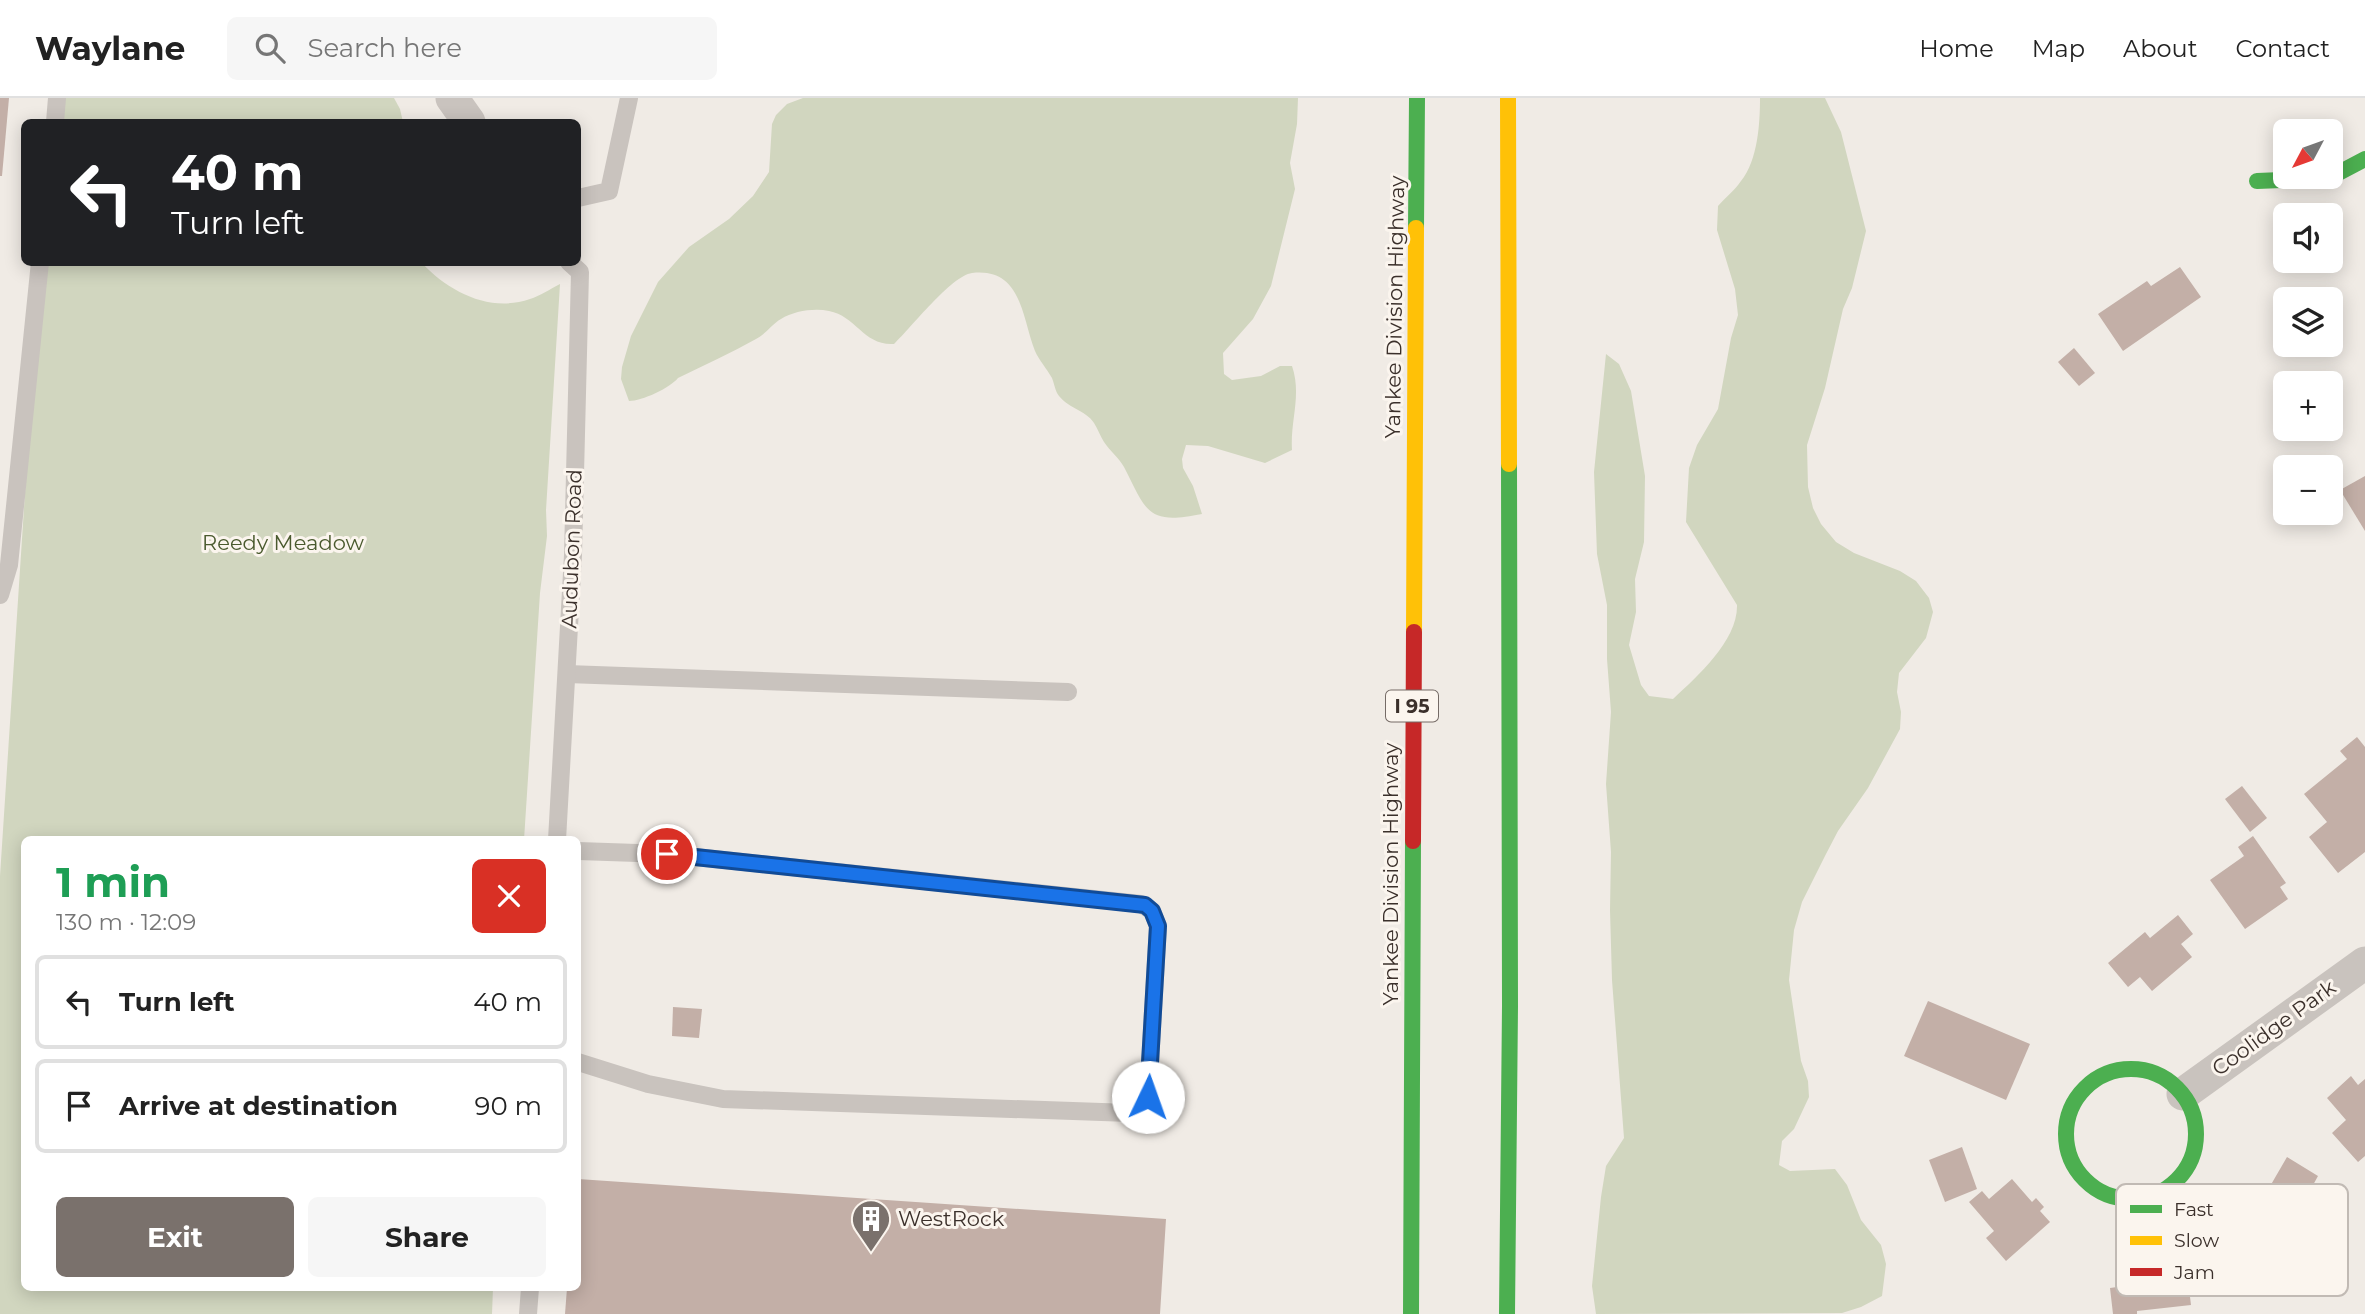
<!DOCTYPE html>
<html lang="en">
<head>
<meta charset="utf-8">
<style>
	body { margin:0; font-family:Montserrat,sans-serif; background:#f6f6f6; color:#222; height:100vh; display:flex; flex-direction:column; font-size:26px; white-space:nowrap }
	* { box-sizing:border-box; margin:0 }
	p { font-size:23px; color:#767676 }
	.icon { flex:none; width:38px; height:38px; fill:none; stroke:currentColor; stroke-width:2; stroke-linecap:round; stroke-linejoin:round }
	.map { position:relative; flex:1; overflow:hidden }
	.details { position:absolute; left:21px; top:738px; width:560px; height:455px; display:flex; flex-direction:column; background:#fff; border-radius:10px; box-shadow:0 4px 18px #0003 }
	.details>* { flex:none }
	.banner { position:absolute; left:21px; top:21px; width:560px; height:147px; border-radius:10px; box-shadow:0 4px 18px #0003; background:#202124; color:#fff; overflow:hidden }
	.needle { width:46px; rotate:229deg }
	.tools { position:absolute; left:2273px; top:21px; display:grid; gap:14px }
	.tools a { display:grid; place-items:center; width:70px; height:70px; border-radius:10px; background:#fff; box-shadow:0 4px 18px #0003; font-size:35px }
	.pin { position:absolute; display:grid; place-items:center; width:60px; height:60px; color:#fff; margin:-30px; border:4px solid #fff; border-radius:50%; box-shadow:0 2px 7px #0007 }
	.me { position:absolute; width:77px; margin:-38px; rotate:3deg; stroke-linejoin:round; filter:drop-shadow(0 0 5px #0008) }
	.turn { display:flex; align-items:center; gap:24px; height:147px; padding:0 35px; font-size:32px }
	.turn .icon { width:91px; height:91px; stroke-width:2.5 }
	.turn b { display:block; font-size:49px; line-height:60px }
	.round { display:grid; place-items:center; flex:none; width:74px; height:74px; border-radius:10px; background:#f6f6f6 }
	.head { display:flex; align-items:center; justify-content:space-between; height:119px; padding:0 35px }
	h1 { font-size:42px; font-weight:700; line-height:52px; color:#1e9e55 }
	.button { display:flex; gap:14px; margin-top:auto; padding:14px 35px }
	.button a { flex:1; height:80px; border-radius:10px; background:#7a716c; color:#fff; font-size:28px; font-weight:700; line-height:80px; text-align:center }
	.button a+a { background:#f6f6f6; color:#222 }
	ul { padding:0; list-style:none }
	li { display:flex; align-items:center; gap:21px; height:94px; margin:0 14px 10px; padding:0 21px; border:4px solid #e0e0e0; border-radius:10px }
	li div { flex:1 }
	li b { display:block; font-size:26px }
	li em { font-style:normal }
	header { display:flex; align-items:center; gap:42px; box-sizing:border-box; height:98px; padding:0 35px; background:#fff; border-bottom:2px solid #e0e0e0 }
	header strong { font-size:33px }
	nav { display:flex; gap:38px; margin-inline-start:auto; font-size:24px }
	.search { width:490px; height:63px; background:#f6f6f6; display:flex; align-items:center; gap:18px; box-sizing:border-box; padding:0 24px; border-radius:10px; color:#767676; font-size:26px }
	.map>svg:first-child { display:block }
	.green { fill:#d1d6bf }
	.building { fill:#c3afa7 }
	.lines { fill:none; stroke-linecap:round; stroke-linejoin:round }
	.lane { stroke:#c9c3be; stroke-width:18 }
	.street { stroke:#c9c3be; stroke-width:33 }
	.fast { stroke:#4caf50; stroke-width:16 }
	.slow { stroke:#ffc107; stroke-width:16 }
	.jam { stroke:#c62828; stroke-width:16 }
	.route-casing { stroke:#114b97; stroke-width:18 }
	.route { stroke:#1a73e8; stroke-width:12 }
	.labels { text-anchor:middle; stroke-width:6; stroke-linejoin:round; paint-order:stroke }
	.shield { fill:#fbf5ee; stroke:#756b66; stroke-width:2 }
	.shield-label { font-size:19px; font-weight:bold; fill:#3b302b }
	.street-label { font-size:21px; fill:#3b302b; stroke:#fbf5ee }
	.park-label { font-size:21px; fill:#4a5a2e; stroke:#fbf5ee }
	.poi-label { font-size:21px; fill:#3b302b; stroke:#fbf5ee; text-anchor:start }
	.key { fill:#fbf5ee; stroke:#c1bab4; stroke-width:2 }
	.key-label { font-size:19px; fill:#3b302b }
</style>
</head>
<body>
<header>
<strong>Waylane</strong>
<div class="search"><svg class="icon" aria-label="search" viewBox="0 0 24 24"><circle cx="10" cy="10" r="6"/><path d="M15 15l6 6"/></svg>Search here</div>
<nav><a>Home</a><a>Map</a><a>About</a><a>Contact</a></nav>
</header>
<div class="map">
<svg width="2365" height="1216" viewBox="0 0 2365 1216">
	<rect width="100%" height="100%" fill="#f0ebe5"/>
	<!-- green -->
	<g class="green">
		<path d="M51,0H394L400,11L403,24H49Z"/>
		<path d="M803,0H1298L1297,26L1290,65L1295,91L1271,188L1253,221L1223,255L1224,276L1232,282L1261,278L1280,268H1292C1302,297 1290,323 1292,352L1265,365L1208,348L1186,347L1182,361L1183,370L1193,388L1202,416C1147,427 1147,414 1124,369C1119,360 1110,353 1104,344C1100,338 1098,331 1094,325C1086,312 1066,310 1057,295C1055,291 1054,285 1052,280C1047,271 1039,262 1035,253C1022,220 1022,169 972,175C951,178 911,230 894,246C864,248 856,218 829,213C814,210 794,213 781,221C772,226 766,236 756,241C731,255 704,267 678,280C670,290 642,303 629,303L621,281L622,269L631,238L658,184L689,149L729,121L753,98L769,74L772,26L776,17L787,6Z"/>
		<path d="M1760,0H1825L1841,34L1866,133L1852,190L1843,211L1825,290L1807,347L1808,389L1813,410L1821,426L1836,444L1854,455L1900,473L1916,483L1929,500L1933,514L1926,540L1899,575L1897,594L1901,614L1900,631L1868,690L1838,733L1826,756L1802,804L1794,832L1789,882L1801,963L1808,983L1809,999L1794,1031L1782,1043L1779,1067L1790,1073L1835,1071L1847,1087L1861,1122L1881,1147L1886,1166L1882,1198L1861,1209L1842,1215L1596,1216L1592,1188L1601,1099L1606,1068L1624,1040L1612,882L1610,812L1611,754L1606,686L1611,614L1607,561V507L1597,456L1594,374L1606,256L1619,266L1631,293L1645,378L1644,444L1635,481L1636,514L1629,547L1641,587L1649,598L1673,601C1698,578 1738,542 1737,507L1686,424L1689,370L1697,347L1718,311L1731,240L1738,217L1735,191L1717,132L1718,108C1726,99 1735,92 1741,83C1758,62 1760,25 1760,0Z"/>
		<path d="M40,165H422C449,194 490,215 530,201C540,198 550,191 560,186L546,412L547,438L540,495L524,742H24V1190H493L492,1216H0V778Z"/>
	</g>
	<!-- building -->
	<g class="building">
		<path d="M0,0H9L2,78H0Z"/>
		<path d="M2180,169L2201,199L2123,253L2098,216L2147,183L2151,188Z"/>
		<path d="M2074,250L2095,275L2079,288L2058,264Z"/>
		<path d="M2365,378V433L2340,392Z"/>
		<path d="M2357,639L2365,649V754L2338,775L2309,739L2327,724L2304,696L2347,661L2340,653Z"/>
		<path d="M2242,688L2267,720L2250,734L2225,701Z"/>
		<path d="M2253,738L2286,785L2280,789L2288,801L2245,831L2210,782L2244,758L2238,749Z"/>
		<path d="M2178,817L2193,836L2181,846L2192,859L2152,893L2140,879L2128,889L2108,865L2145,834L2150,840Z"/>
		<path d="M1928,903L2030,946L2006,1002L1904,958Z"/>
		<path d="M673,909L702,911L699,940L672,938Z"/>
		<path d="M2351,978L2358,987L2365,981V1058L2358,1064L2332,1035L2346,1022L2327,1000Z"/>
		<path d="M1962,1049L1977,1091L1945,1104L1929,1062Z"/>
		<path d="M2287,1059L2318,1078L2307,1098L2333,1113L2318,1140L2307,1133L2297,1150L2275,1137L2283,1123L2258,1109Z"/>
		<path d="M578,1081L1166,1121L1160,1216H565L567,1190H578Z"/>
		<path d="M2012,1081L2032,1104L2036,1100L2044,1109L2040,1113L2050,1124L2006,1163L1986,1140L1994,1133L1969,1104L1982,1093L1989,1101Z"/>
		<path d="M2186,1166L2191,1207L2137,1213V1216H2113L2110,1190L2139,1186L2138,1172Z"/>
	</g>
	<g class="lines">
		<!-- lane -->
		<g class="lane">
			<path d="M55,24L57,0"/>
			<path d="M578,100L609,93L629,0"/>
			<path d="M0,497L9,467L40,164"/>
			<path d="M567,576L1068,594"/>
			<path d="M557,742L573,457L580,174L569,164"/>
			<path d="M578,753L667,756L1141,806L1152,813L1158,828L1148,999L1142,1010L1130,1015L723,1001L648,986L578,964"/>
			<path d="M528,1216L530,1190"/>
		</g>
		<!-- street -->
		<g class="street">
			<path d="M452,0L469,24"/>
			<path d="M2183,996L2365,865"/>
		</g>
		<!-- fast -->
		<g class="fast">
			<path d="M2257,83L2329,80L2365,61"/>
			<path d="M1416,130L1417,0"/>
			<circle cx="2131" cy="1036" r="65"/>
			<path d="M1411,1216L1413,743"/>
			<path d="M1507,1216L1510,908L1509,366"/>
		</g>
		<!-- slow -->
		<g class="slow">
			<path d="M1508,0L1509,366"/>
			<path d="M1414,534L1416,130"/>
		</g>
		<!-- jam -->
		<path class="jam" d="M1413,743L1414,534"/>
	</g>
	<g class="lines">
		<!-- route casing -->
		<g class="route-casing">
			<path id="route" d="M667,756L1145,807L1152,813L1158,828L1148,999"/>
		</g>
		<!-- route -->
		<use href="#route" class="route"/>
	</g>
	<!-- icons -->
	<defs>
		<g id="building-pin" transform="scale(2.0125)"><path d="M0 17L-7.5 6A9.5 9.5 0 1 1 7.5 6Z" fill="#7a716c" stroke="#fbf5ee"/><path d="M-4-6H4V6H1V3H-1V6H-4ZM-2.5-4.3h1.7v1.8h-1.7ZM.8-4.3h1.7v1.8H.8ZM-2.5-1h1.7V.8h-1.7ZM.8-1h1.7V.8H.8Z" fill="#fff"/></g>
	</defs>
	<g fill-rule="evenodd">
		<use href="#building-pin" x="871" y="1121"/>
	</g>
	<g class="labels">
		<!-- shield labels -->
		<rect class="shield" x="1386" y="592.5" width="52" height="31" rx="5"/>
		<g class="shield-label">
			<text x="1412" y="615">I 95</text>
		</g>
		<!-- street labels -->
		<g class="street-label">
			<text transform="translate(1395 209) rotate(-89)" y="7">Yankee Division Highway</text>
			<text transform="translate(572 451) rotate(-88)" y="7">Audubon Road</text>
			<text transform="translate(1391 776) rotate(-90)" y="7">Yankee Division Highway</text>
			<text transform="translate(2274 930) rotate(-36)" y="7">Coolidge Park</text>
		</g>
		<!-- park labels -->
		<g class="park-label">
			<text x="283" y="452">Reedy Meadow</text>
		</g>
		<!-- poi labels -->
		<g class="poi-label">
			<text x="898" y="1128">WestRock</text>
		</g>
	</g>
	<!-- legend -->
	<rect x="2116" y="1086" width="232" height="112" rx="10" class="key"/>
	<rect x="2130" y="1107" width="32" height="8" fill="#4caf50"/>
	<rect x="2130" y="1138" width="32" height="9" fill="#ffc107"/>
	<rect x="2130" y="1170" width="32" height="8" fill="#c62828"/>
	<g class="key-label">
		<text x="2174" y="1118">Fast</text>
		<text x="2174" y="1149">Slow</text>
		<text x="2174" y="1181">Jam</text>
	</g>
</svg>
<div class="tools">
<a><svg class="needle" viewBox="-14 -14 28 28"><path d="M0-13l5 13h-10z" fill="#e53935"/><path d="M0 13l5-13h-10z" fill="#767676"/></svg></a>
<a><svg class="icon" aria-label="sound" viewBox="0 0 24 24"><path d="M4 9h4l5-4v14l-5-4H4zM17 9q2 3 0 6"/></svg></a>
<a><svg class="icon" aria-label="layers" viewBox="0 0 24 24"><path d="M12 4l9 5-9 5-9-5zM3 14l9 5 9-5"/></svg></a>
<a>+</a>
<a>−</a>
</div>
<div class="pin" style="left:667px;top:756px;background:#d93025"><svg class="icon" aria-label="arrive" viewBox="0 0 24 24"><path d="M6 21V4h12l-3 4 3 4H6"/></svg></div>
<svg class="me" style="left:1148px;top:999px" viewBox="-20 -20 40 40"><circle r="19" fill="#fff"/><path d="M0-13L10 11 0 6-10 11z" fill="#1a73e8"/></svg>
<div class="banner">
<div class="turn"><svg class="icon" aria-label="left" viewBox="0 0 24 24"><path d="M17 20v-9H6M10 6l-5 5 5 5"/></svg><div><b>40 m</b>Turn left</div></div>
</div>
<section class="details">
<div class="head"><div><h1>1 min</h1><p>130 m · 12:09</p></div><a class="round" style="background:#d93025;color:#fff"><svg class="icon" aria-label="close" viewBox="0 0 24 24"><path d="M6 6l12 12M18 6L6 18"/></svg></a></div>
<ul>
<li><svg class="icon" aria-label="left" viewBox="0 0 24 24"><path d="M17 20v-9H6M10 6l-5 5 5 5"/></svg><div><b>Turn left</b></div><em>40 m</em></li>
<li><svg class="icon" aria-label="arrive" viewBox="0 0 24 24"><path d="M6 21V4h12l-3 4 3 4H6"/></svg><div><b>Arrive at destination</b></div><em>90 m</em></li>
</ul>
<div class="button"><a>Exit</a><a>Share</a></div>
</section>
</div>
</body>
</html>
